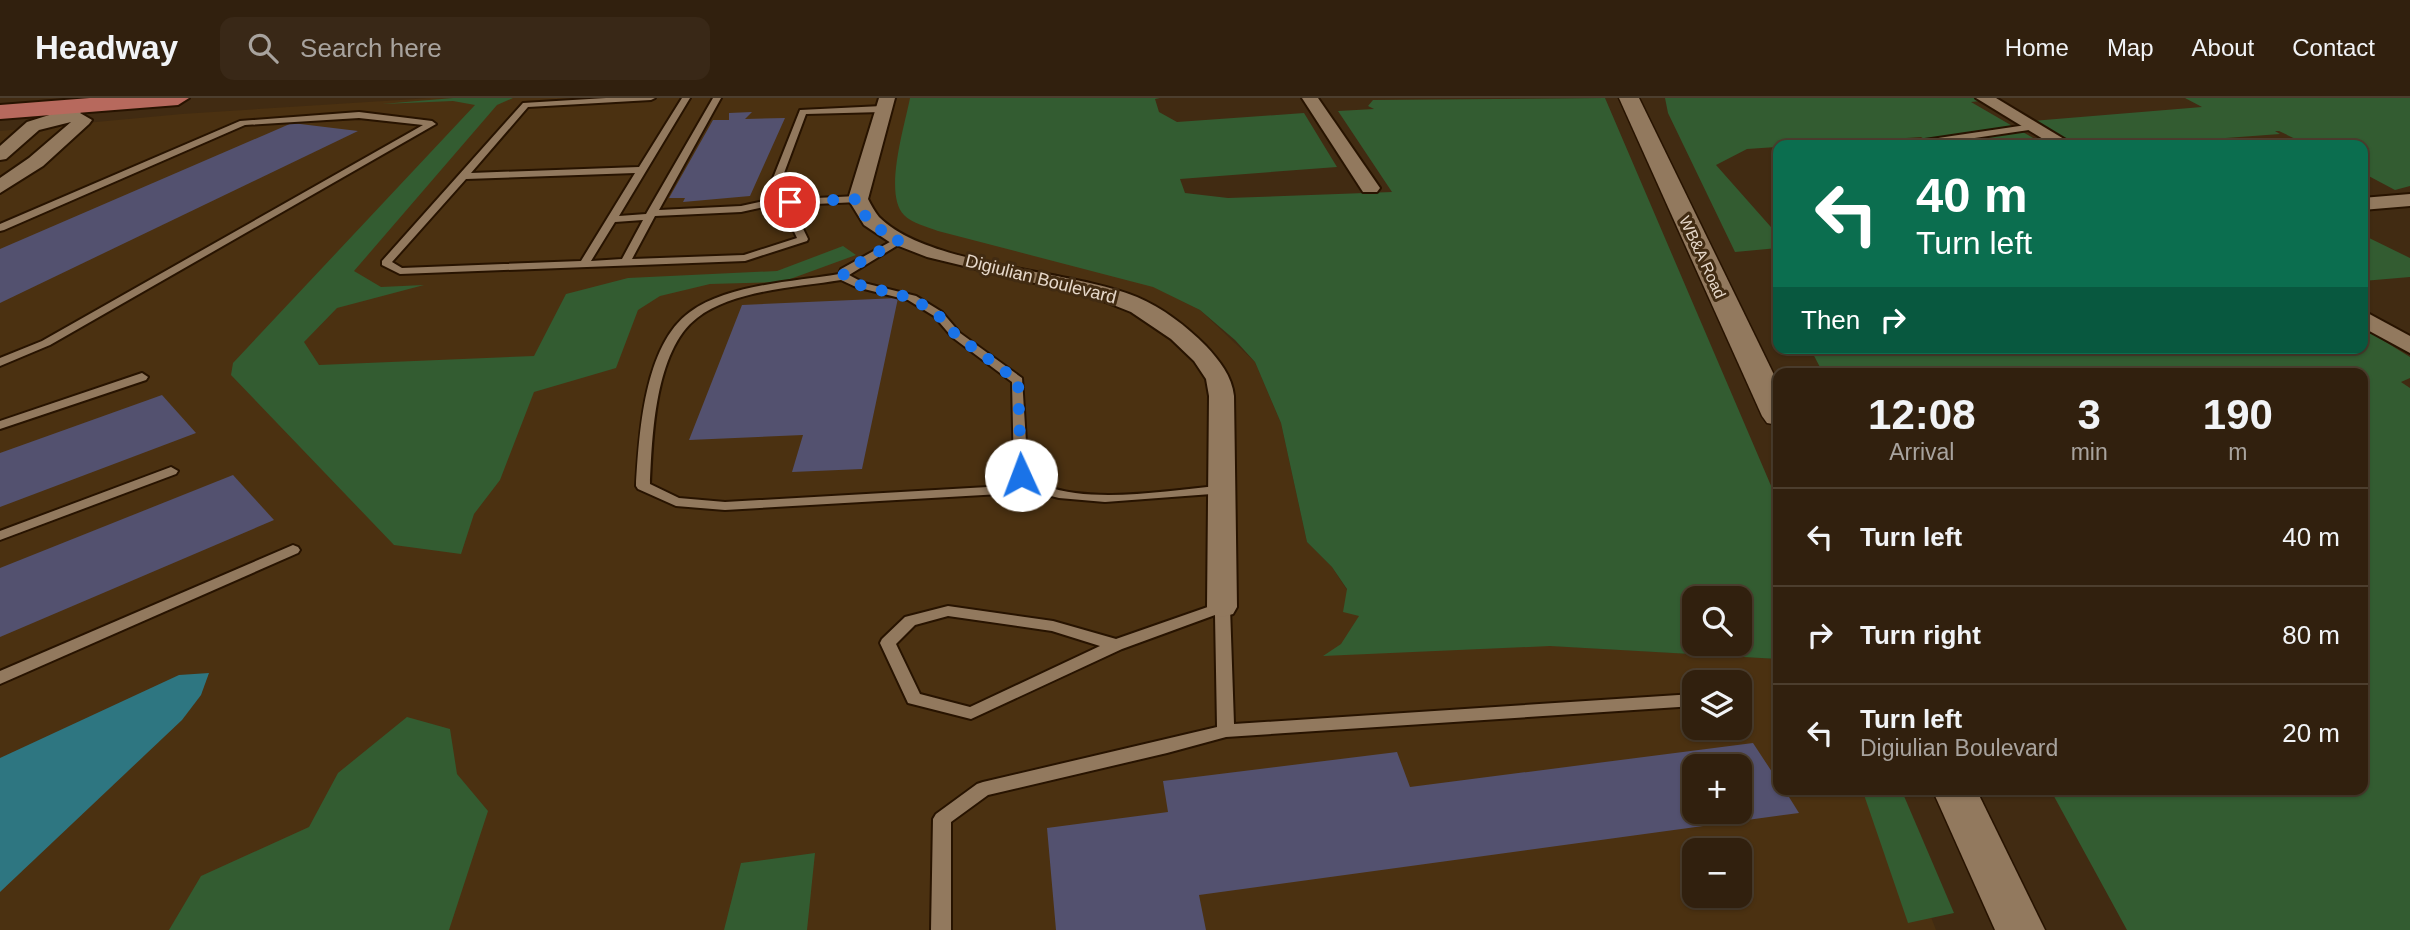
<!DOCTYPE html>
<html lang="en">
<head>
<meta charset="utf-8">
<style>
	body { margin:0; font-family:Helvetica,sans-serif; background:#392817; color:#f1f3f6; height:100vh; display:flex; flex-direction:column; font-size:26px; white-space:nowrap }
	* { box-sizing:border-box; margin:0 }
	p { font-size:23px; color:#a8a39e }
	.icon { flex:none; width:38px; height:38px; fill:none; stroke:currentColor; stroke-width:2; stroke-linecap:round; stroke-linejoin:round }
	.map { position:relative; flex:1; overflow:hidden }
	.panel { position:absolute; left:1773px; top:270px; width:595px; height:427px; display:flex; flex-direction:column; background:#31200e; border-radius:14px; box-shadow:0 2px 5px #0004,0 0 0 2px #4c3e2e }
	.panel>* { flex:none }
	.hud { position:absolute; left:1773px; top:42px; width:595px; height:214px; border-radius:14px; box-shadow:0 2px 5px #0004,0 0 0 2px #4c3e2e; background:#0b6e4f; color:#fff; overflow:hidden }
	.buttons { position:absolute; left:1682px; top:488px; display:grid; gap:14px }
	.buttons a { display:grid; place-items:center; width:70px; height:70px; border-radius:14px; background:#31200e; box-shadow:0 2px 5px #0004,0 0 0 2px #4c3e2e; font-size:35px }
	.pin { position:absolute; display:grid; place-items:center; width:60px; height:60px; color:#fff; margin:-30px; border:4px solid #fff; border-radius:50%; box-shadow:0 2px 7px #0007 }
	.me { position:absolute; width:77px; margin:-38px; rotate:358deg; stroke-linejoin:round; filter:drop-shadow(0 0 5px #0008) }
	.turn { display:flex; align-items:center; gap:24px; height:147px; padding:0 28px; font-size:32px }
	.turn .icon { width:91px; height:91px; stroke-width:2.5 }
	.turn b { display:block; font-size:49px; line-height:60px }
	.then { display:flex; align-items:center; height:66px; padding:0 28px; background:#0003; gap:14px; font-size:26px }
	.eta { display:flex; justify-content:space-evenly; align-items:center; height:119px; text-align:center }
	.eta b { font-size:42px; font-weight:600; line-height:49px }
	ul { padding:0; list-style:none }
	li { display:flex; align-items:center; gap:21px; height:98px; padding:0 28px; border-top:2px solid #4c3e2e }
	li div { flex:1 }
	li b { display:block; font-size:26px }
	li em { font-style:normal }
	header { display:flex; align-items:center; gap:42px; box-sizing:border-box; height:98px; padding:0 35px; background:#31200e; border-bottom:2px solid #4c3e2e }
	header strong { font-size:33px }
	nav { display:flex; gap:38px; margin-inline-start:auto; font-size:24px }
	.search { width:490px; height:63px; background:#392817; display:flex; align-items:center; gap:18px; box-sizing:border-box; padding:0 24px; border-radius:14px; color:#a8a39e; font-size:26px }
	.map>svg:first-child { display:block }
	.built { fill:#4b3111; fill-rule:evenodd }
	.green { fill:#335c31; fill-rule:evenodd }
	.water { fill:#2e7681 }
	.building { fill:#53516f; fill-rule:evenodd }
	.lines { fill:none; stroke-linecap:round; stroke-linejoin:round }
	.service-casing { stroke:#271300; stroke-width:4 }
	.minor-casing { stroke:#271300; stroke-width:4 }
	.tertiary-casing { stroke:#271300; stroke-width:3 }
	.primary-casing { stroke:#271300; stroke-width:4 }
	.service { fill:#92795e; fill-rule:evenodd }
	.minor { fill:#92795e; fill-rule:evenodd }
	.tertiary { fill:#92795e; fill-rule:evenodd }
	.primary { fill:#b7695d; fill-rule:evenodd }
	.route { stroke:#1a73e8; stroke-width:12; stroke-dasharray:0 21.6 }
	.labels { text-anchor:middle; stroke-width:6; stroke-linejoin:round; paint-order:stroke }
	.far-street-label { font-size:16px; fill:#e6d8ca; stroke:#412b12 }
	.street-label { font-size:18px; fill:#e6d8ca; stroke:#412b12 }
</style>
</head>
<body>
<header>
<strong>Headway</strong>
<div class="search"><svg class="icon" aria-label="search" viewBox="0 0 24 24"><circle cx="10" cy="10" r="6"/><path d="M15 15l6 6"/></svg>Search here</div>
<nav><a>Home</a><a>Map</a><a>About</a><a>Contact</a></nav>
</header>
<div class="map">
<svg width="2410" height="832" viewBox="0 0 2410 832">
	<rect width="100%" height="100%" fill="#412b12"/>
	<!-- built -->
	<path class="built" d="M431,0H921L1144,184L1200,212L1255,264L1281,325L1307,444L1332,469L1347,492L1507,545L1778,561V691H1882L1936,832H0V33L182,16ZM1694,584H1740V630H1694ZM1694,668H1740V714H1694ZM1694,752H1740V798H1694Z"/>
	<!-- green -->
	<g class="green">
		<path d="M453,0H513L497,7L354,173L381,189L424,187L337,210L304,244L319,267L534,258L566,196L628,180L777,173L843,148L856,157L782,184L710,186L660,198L638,212L616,270L534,294L500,382L474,416L461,456L394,447L231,277L233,265L475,7L453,3L382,6Z"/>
		<path d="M910,0H1160L1155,1L1159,14L1177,24L1304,15L1337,69L1180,81L1185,95L1228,100L1392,94L1338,13L1374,11L1368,8L1373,2L1605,0L1778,404V561L1550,548L1323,558L1341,546L1359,518L1343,514L1347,491L1332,469L1307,444L1281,325L1255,264L1235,242L1200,212L1153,189L938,133C928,129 911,125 904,117C883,96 905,27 910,0ZM1694,500H1740V546H1694Z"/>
		<path d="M1665,0H1975L1980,3L1971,4L2045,47H1934L1921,39L1747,51L1716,67L1778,137V150L1735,154L1668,15Z"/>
		<path d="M2185,0H2410V88L2395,92L2363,75L2362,47H2308L2279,33H2275L2280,36L2131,47H2078L2032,23L2202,9Z"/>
		<path d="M2363,137L2410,160V179L2363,183Z"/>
		<path d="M2363,230L2410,259V280L2401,284L2410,290V832H2127L2050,691H2362V275H1823L1810,250H2362Z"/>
		<path d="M407,619L450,631L457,676L488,713L449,832H169L201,778L309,729L338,675Z"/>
		<path d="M1862,691H1901L1954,815L1908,825Z"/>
		<path d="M815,755L807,832H724L741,765Z"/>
	</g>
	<!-- water -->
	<path class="water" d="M209,575L201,597L182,622L0,794V660L179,577Z"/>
	<!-- building -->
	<g class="building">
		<path d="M752,14L745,21L785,20L750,98L683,104L685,100H669L713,22H729V15Z"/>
		<path d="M292,25L358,33L0,205V151Z"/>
		<path d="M898,200L862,371L792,374L803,337L689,342L742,207Z"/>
		<path d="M162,297L196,335L0,409V355Z"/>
		<path d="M233,377L274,422L0,539V470Z"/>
		<path d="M1753,645L1778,683V691H1784L1799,715L1199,797L1206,832H1056L1047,730L1168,714L1163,683L1397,654L1410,689ZM1694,668H1740V714H1694Z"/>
	</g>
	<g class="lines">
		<!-- service casing -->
		<g class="service-casing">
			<g id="service">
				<path d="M606,0H655L651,2L528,9L471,75L639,69L682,0H690L619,118L646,116L713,0H721L659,112L741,108L764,103L800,12L882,8L886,11L882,14L806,16L774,102L858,98L863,101L858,104L795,107L794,112L808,141L807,143L745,163L400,176L382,167V163L523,5ZM635,75L581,163L402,170L392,164L466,81ZM785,107L784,112L797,140L744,157L632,161L655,118L741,114L768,108ZM643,122L622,161L591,163L615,124Z"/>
				<path d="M359,14L432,23L436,26L50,247L0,268V260L42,243L423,27L359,20L245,27L4,132L0,133V126L240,23Z"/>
				<path d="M2033,26L2037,29L2036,31L1927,47H1907L1911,44Z"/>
				<path d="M899,139L904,142L903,144L849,177L864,185L916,198L942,214L960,235L1022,280L1028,376C1033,381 1038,386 1045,388C1096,406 1167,392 1220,388L1227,392L1225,395L1105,404L1059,400L1035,394L725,412L676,408L638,391L636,388C639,336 644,247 690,214C728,186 793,184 839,176L841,171ZM841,182L856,189L908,202L934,218L952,239L1012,284L1014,377L1024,387L725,404L679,400L650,386C652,338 655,252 697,220C733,192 798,189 841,182Z"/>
				<path d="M142,275L148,279L146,282L0,331V323Z"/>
				<path d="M171,369L178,373L176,376L0,442V433Z"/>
				<path d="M293,447L298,449L300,452L298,455L0,586V573Z"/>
				<path d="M1222,504L1227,505L1230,509L1234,626L1694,596V608L1226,639L1167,655L988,697L951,724V832H931L933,721L936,716L977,686L983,684L1217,629L1215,517L1122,551L971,621L908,605L880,545L882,541L905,519L948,508L1053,523L1116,541ZM948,518L1052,533L1100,548L970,609L920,596L896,546L915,527Z"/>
			</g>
		</g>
		<!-- minor casing -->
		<g class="minor-casing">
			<g id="minor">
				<path d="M879,0H895L868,101C871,107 875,114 879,119C929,169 1070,171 1137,199C1163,210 1186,228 1206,248C1219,262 1232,278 1234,298L1237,509L1233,516L1222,519L1211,516L1207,509L1209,298L1206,281L1194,263L1171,241L1131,214L1093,199L927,159L891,145L864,127L848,101Z"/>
				<path d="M1302,0H1318L1380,90L1377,94H1363Z"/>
				<path d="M1976,0H1996L2074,47H2053Z"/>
				<path d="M79,3L87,8L80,15L92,22L89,26L43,68L0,95V80L29,60L71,24L39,32L6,61L0,62V48L27,24L62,13Z"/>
				<path d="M2410,96V108L2362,112V100Z"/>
				<path d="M2362,212L2410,238V255L2362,229Z"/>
			</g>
		</g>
		<!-- tertiary casing -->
		<g class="tertiary-casing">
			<g id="tertiary">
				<path d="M1619,0H1639L1778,285V327L1767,325L1762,318Z"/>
				<path d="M1932,691H1976L2045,832H1995Z"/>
			</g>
		</g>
		<!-- primary casing -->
		<g class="primary-casing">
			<path id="primary" d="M90,0H189L178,7L0,21V7Z"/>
		</g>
		<!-- service -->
		<use href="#service" class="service"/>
		<!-- minor -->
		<use href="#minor" class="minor"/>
		<!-- tertiary -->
		<use href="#tertiary" class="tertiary"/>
		<!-- primary -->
		<use href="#primary" class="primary"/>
	</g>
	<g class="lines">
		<!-- route -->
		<path class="route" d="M790,104L858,101C863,124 880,132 899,142L845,173L843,178L860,187L912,200L937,216L956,237L1018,283L1021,377"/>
	</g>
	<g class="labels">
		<!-- far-street labels -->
		<g class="far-street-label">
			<text transform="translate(1703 159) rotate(65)" y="6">WB&amp;A Road</text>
		</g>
		<!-- street labels -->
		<g class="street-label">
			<text transform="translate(1041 181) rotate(14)" y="6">Digiulian Boulevard</text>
		</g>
	</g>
</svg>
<div class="buttons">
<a><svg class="icon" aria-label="search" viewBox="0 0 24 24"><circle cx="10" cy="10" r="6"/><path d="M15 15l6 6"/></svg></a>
<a><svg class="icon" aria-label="layers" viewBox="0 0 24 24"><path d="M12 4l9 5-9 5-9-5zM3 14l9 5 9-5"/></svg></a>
<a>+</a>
<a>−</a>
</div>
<div class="pin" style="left:790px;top:104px;background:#d93025"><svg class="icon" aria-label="arrive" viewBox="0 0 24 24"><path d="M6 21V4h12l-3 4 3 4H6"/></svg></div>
<svg class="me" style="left:1021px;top:377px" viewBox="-20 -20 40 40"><circle r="19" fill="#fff"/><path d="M0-13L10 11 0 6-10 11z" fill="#1a73e8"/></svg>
<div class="hud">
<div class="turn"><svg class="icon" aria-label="left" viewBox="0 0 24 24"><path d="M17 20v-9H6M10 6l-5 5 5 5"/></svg><div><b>40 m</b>Turn left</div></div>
<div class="then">Then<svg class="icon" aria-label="right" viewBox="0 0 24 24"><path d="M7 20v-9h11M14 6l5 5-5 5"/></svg></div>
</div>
<section class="panel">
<div class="eta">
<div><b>12:08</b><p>Arrival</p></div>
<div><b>3</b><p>min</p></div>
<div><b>190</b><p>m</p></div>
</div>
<ul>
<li><svg class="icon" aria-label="left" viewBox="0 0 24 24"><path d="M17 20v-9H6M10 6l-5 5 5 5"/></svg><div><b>Turn left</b></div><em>40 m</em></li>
<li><svg class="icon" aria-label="right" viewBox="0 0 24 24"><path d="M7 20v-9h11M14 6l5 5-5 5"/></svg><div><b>Turn right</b></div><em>80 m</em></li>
<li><svg class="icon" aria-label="left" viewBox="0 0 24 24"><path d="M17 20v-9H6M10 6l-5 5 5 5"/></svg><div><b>Turn left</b><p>Digiulian Boulevard</p></div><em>20 m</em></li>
</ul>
</section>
</div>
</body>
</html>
